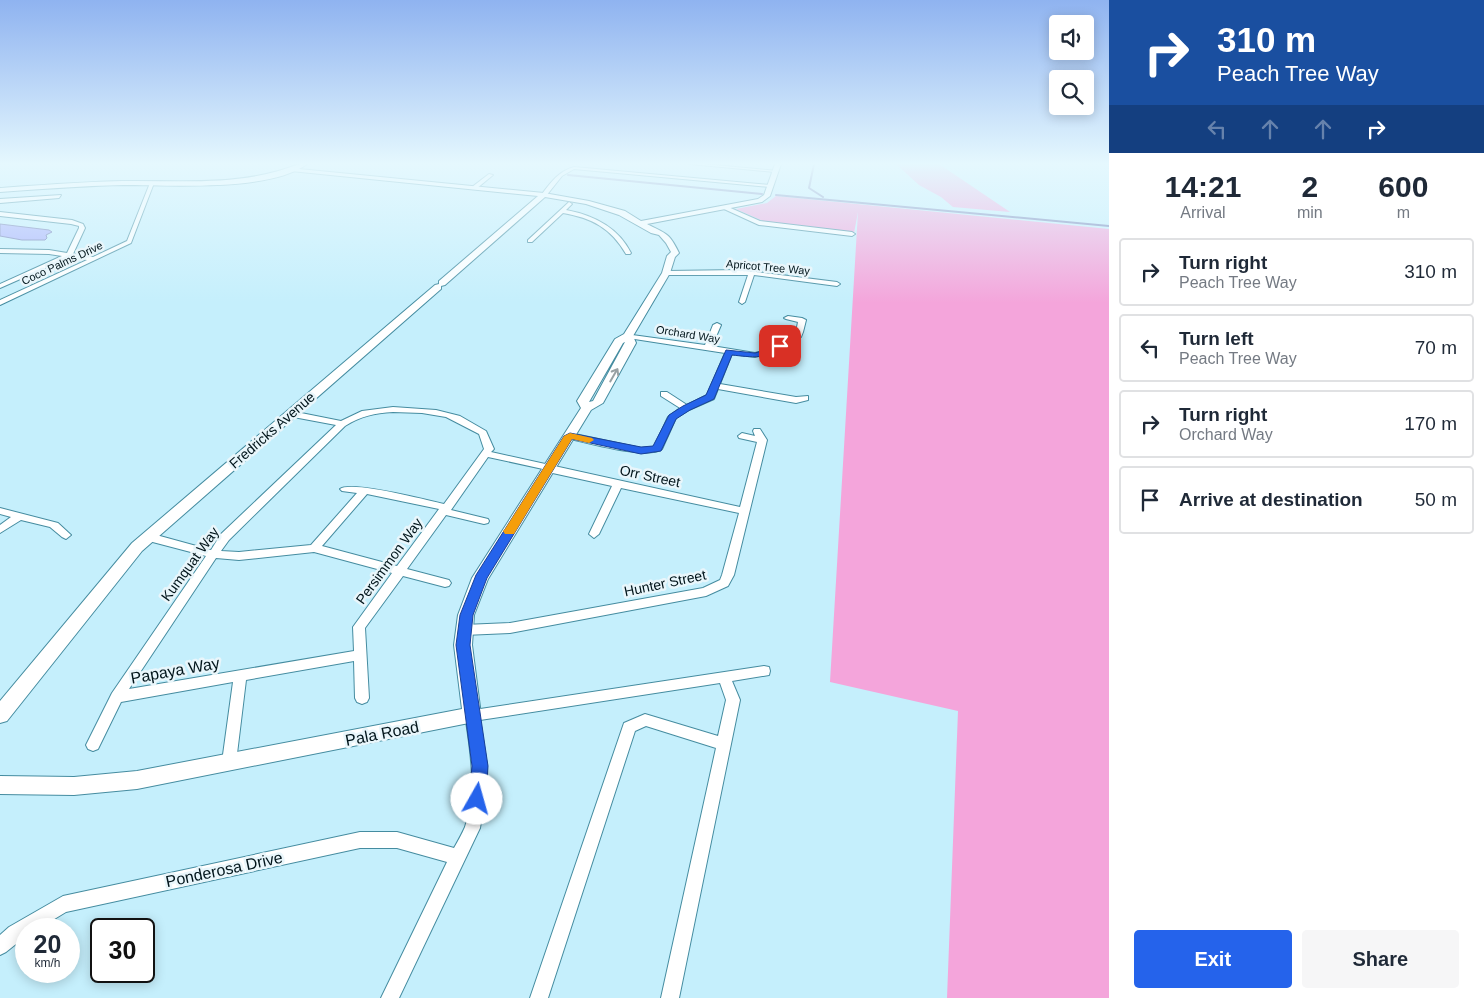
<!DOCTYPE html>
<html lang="en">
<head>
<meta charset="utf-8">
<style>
	body { margin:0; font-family:Arial,sans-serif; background:#f6f6f7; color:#1f2937; height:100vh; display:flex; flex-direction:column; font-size:19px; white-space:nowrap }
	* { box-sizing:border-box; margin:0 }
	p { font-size:16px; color:#747a83 }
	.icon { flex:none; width:28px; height:28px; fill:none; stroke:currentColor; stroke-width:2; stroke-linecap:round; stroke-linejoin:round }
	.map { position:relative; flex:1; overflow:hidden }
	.drawer { display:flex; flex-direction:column; background:#fff; width:375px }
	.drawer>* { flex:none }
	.hud { background:#1a4fa0; color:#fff; overflow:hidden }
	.tools { position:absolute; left:1049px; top:15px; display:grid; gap:10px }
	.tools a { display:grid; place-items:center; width:45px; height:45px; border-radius:5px; background:#fff; box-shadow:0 2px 12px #0003; font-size:25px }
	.speed { position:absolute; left:15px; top:918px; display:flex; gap:10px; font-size:25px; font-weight:700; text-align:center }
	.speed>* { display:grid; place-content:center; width:65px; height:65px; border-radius:50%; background:#fff; box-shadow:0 2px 12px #0003; line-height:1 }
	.speed small { font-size:12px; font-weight:400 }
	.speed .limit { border:2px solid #111; border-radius:8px; background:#fff; color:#111 }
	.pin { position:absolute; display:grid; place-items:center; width:42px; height:42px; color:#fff; margin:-21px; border-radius:10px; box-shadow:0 2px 8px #0006 }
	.me { position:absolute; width:55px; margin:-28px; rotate:7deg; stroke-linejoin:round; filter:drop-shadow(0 0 4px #0008) }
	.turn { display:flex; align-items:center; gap:18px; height:105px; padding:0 25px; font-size:22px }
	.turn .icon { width:65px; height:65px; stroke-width:2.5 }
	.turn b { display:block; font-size:35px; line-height:42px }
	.lanes { display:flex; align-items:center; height:48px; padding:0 25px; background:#0003; justify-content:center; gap:25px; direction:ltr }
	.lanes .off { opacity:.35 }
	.eta { display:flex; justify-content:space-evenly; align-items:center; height:85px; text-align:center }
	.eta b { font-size:30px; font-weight:700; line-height:35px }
	.action { display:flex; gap:10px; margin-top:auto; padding:10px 25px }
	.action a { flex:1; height:58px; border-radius:5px; background:#2563eb; color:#fff; font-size:20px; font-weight:700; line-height:58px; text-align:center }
	.action a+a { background:#f6f6f7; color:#1f2937 }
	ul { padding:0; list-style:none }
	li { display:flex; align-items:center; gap:15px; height:68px; margin:0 10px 8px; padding:0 15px; border:2px solid #e0e1e3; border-radius:5px }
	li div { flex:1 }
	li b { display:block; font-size:19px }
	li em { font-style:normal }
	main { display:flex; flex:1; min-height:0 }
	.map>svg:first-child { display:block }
	.green { fill:#f4a5db }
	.water { fill:#aab2fc; stroke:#7783b8 }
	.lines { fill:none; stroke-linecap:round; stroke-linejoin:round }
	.stream { stroke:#7783b8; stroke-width:2 }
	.street-casing { stroke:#458ca0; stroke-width:2 }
	.secondary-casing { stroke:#458ca0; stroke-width:2 }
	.primary-casing { stroke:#458ca0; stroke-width:2 }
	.street { fill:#fff; fill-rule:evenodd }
	.secondary { fill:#fff; fill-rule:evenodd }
	.primary { fill:#fff; fill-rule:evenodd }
	.oneway { stroke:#99a1a3 }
	.route { fill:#2563eb; stroke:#184099 }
	.slow { fill:#f59e0b }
	.labels { text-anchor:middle; stroke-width:5; stroke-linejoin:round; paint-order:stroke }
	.far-street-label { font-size:11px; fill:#01141a; stroke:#e9f6fb }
	.street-label { font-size:14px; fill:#01141a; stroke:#e9f6fb }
	.near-street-label { font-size:16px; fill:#01141a; stroke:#e9f6fb }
</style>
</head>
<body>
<main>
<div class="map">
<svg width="1109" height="998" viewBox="0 0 1109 998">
	<rect width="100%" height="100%" fill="#c5effc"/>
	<!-- green -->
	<g class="green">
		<path d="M896,164H939L1010,212L953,207L941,197L919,185Z"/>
		<path d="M776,196L1109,229V998H947L958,711L830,682L858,212L854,233L773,224L763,221L736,209L767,203Z"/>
	</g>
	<!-- water -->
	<path class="water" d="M0,224L49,230L52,232L46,235L47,238L45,240H22L0,236Z"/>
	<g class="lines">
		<!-- stream -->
		<g class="stream">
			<path d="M814,164L809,188L823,197"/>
			<path d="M568,175L762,194"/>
			<path d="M776,195L1109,226"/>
		</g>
		<!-- street casing -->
		<g class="street-casing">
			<g id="street">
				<path d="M690,164H704L777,171L775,172Z"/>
				<path d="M574,167L770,185L772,186L770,187L574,169L562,176L546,196H542V194C551,182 559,171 574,167Z"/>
				<path d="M489,174L493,175L476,189H472V187Z"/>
				<path d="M152,182L154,183L131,243L0,305V300L87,260L70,257L0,288V284L62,256L49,254L0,253V249L49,250L67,253L79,228V226L71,224L0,216V212L72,220L83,224L85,228L73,254L93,257L127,241L150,183Z"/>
				<path d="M61,195L59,198L0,203V199Z"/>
				<path d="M569,202L572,204L566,210C593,215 618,227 631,253L630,254H626C611,228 592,218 563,213L532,242H528V240Z"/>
				<path d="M726,206L760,221L852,232L855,234L852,236L759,225L724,209V207Z"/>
				<path d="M741,270L837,282L840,284L837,286L754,275L745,302L742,304L739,302L748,275H666L663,273L666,271Z"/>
				<path d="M788,316L802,318L806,320L803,332L801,337L787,347L755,357L732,354L720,384L796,397L808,396V400L796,403L718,389L714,399L689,410L676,418L662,449C648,460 589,443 570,439L566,436L570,433L641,448L654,447L668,417L680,408L661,396V392H667L687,405L707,395L725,353L628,338H625V334L705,345L713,325L717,323L721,325L712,346L755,353L763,351L781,344L791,338L796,332L798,322L786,319L784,318Z"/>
				<path d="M393,407L436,410L460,416L486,431L494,449L491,452L740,507L757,442L739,438L738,436L742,433L755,436L753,431L754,429H760L767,440L734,575L728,586L706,596L510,633L464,635L460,633L458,630L460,627L464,625L510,623L703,588L720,580L722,575L739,513L621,488L599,534L594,538L589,534L612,486L548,472L543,469L488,457L451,510L488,519L489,521L488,523L484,524L446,515L407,569L449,580L451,583L449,586L445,587L403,576L365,628L369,698L367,702L362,704L357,702L355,698L354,661L246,680L236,762L234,767L229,768L224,767L222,762L233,682L121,702L98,749L93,751L88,749L86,745L112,693L206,556L145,540L144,537L145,534L149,533L211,550L221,534L336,425L288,416L287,414L288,412L291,411L341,421L362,411ZM393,412L422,413L446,417L479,434L484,449L444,504C427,500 350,480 340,489L342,491L357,493L311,545L239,552L221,551L229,540L345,426C361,416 375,413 393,412ZM367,494L439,509L397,566L322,546ZM314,552L392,573L353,627L354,651L129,689L216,558L239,560Z"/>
				<path d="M0,508L58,523L71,535L66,539L62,537L50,527L21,520L0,533V525L11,517L0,514Z"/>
				<path d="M764,666L769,667L770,671L769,675L732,681L740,700L679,998H661L716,748L646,726L635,731L548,998H530L624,723L645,714L718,736L726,700L720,683L480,720L487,766V784L480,828L399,998H381L447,862L397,848H360L66,912L38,929H26V936L6,952L0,955V935L9,927L63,896L360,832H397L454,848C458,841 462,834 465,827C477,789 471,753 465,715L467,711Z"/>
			</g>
		</g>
		<!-- secondary casing -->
		<g class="secondary-casing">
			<path id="secondary" d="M775,164H781L770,196L762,202L647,224C666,234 669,232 679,253L675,257L670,273L633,336L636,343L603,403L591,410L488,579L474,615L472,645L481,715L479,721L137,789L74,795L0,794V776L74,777L137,771L462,709L454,645L458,615L472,578L581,408L577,401L615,339L624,334L662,273L667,256L671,252L666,243L659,235L651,233L619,215L586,204L545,197L445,285L441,286V289L142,551L7,721L0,723V701L132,543L435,285L439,284V281L538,196L291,171L289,170V168L544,193L589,201L625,211L641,221L758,199L764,195ZM625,342L593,401L589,402L623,343Z"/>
		</g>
		<!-- primary casing -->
		<g class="primary-casing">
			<path id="primary" d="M299,164H307C270,192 169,185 123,185C82,186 41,189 0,192V188C41,185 81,182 122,181C182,180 242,187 299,164Z"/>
		</g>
		<!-- street -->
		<use href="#street" class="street"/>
		<!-- secondary -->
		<use href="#secondary" class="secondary"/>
		<!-- primary -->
		<use href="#primary" class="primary"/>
	</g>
	<!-- one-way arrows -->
	<defs><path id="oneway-shaft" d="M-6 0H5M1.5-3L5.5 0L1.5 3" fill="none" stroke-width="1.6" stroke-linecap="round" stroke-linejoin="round" transform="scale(1.25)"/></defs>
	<use class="oneway" href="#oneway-shaft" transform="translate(614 375) rotate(-60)"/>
	<!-- sky -->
	<linearGradient id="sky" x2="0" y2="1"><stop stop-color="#8fb3f0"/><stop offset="0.54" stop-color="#e5f8fe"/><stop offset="1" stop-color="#e5f8fe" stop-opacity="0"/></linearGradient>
	<rect width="1109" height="303" fill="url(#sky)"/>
	<!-- route -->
	<path class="route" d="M777,345L785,346C770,360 750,357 732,355L714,399L690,410L676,419L661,451L641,454L572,439L487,578L473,615L470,645L488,766L486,799L483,804L477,807L471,804L469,799L472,766L456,645L460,615L476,575L564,436L570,433L641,447L653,446L669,415L683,406L706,395L726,350L755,353L766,350Z"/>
	<!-- slow -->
	<path class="slow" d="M570,433L592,438L594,440L589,443L572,439L514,534H505L503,531L505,529L564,436Z"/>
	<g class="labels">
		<!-- far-street labels -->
		<g class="far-street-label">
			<text transform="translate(62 263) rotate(-25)" y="4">Coco Palms Drive</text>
			<text transform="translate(768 267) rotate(5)" y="4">Apricot Tree Way</text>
			<text transform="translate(688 334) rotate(9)" y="4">Orchard Way</text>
		</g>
		<!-- street labels -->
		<g class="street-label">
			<text transform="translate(272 430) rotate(-41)" y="5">Fredricks Avenue</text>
			<text transform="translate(650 476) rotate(12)" y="5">Orr Street</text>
			<text transform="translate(389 561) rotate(-54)" y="5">Persimmon Way</text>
			<text transform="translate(190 564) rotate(-54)" y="5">Kumquat Way</text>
			<text transform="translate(665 583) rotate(-12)" y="5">Hunter Street</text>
		</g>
		<!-- near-street labels -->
		<g class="near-street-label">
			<text transform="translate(175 670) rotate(-10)" y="6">Papaya Way</text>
			<text transform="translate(382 733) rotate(-11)" y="6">Pala Road</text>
			<text transform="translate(224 869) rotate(-12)" y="6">Ponderosa Drive</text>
		</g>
	</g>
</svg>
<div class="tools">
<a><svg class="icon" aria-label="sound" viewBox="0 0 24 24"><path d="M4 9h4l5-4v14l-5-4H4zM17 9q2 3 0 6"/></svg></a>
<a><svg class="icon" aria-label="search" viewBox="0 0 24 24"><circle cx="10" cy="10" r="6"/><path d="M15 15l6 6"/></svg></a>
</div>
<div class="speed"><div>20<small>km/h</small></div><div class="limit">30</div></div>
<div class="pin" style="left:780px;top:346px;background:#d93025"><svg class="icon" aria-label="arrive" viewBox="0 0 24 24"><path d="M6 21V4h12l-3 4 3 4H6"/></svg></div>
<svg class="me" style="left:477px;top:799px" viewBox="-20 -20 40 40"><circle r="19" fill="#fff"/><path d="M0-13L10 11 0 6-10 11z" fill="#2563eb"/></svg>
</div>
<section class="drawer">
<div class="hud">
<div class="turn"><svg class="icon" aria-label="right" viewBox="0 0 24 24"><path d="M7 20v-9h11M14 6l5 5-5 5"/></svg><div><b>310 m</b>Peach Tree Way</div></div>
<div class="lanes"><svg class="icon off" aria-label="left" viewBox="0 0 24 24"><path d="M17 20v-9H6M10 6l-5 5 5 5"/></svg><svg class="icon off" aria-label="ahead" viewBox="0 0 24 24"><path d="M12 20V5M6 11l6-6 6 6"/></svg><svg class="icon off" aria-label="ahead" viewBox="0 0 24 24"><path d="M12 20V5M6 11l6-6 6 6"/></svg><svg class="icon" aria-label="right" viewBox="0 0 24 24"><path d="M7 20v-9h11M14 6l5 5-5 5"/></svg></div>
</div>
<div class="eta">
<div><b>14:21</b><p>Arrival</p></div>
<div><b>2</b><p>min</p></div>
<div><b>600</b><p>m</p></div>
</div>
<ul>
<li><svg class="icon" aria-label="right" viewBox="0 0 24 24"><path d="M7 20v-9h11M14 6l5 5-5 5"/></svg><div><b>Turn right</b><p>Peach Tree Way</p></div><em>310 m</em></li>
<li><svg class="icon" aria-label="left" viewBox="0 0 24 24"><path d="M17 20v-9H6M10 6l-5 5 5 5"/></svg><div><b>Turn left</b><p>Peach Tree Way</p></div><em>70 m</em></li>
<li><svg class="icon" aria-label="right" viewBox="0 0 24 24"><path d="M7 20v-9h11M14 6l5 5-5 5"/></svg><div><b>Turn right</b><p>Orchard Way</p></div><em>170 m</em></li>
<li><svg class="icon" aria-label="arrive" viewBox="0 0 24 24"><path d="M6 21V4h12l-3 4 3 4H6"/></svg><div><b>Arrive at destination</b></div><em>50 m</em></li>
</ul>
<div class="action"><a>Exit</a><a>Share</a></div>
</section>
</main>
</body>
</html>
